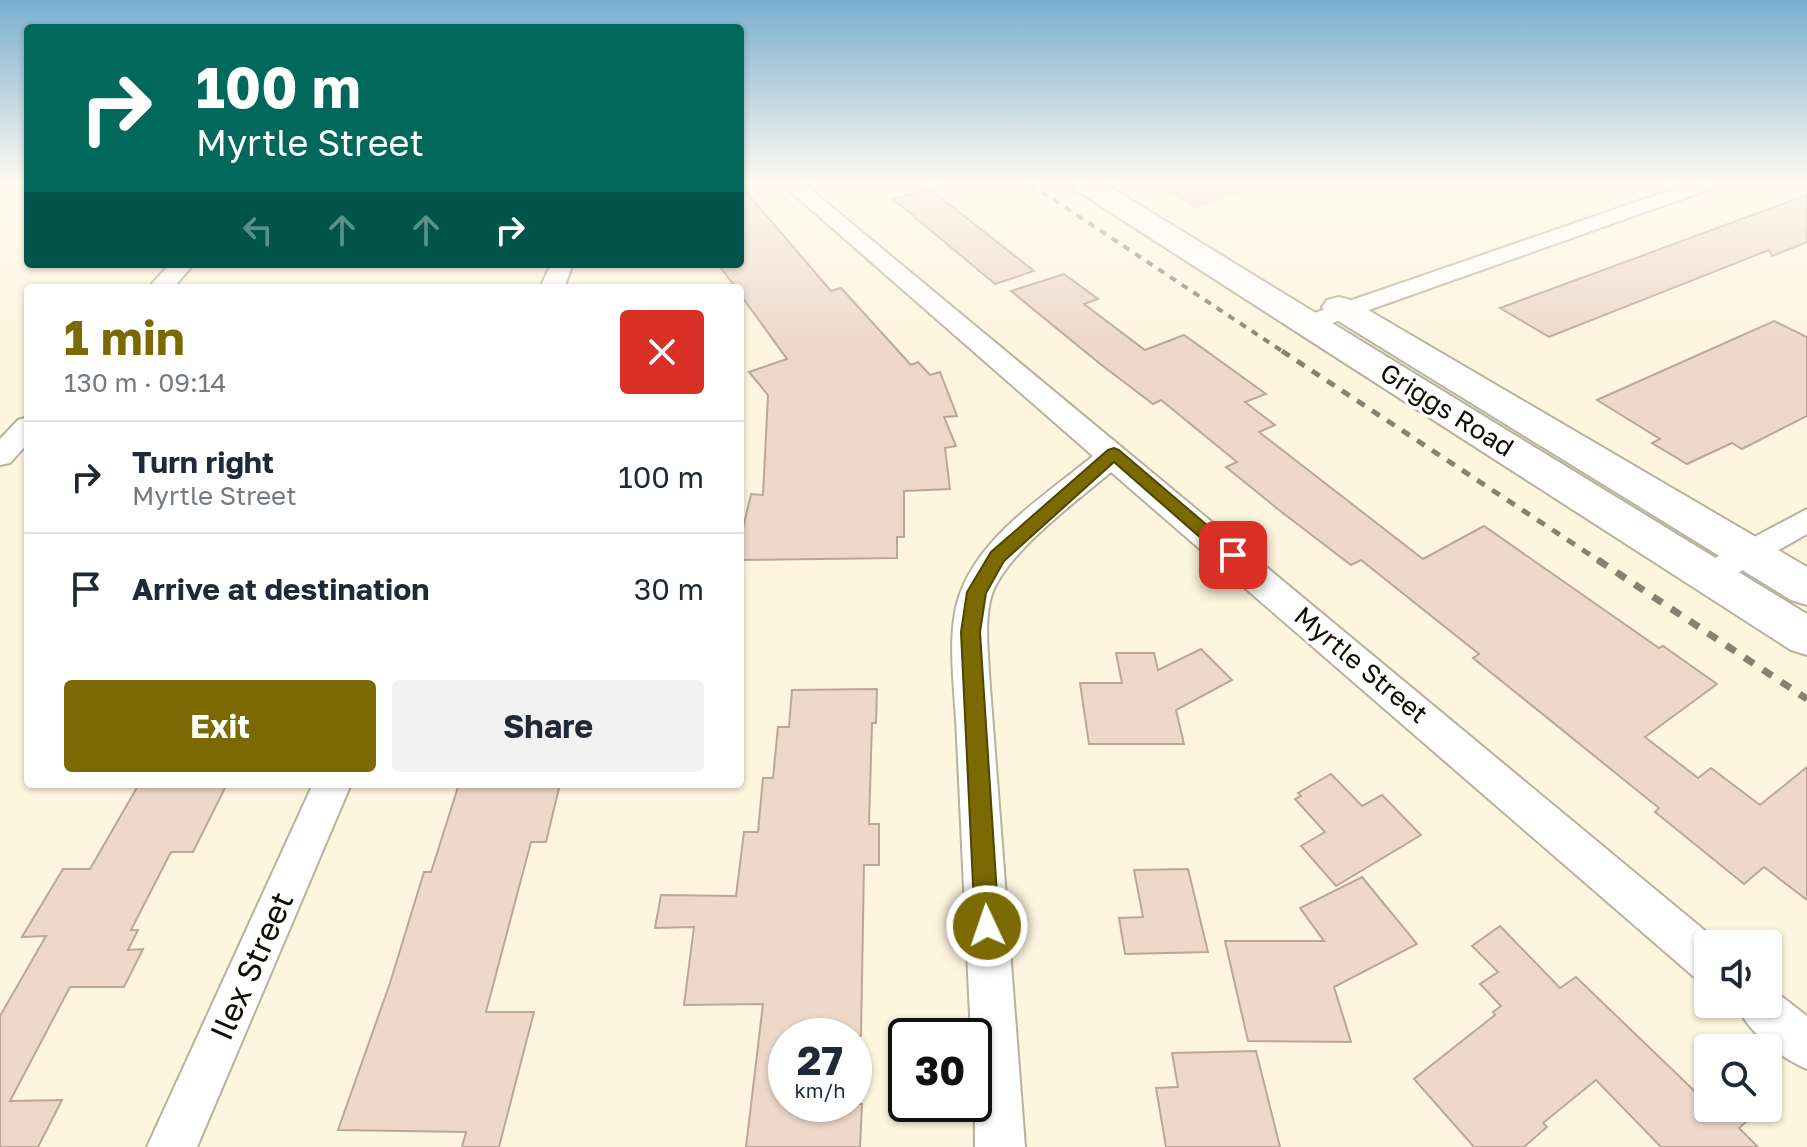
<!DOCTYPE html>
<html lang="en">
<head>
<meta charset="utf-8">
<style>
	body { margin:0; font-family:"Golos Text",sans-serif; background:#f2f2f3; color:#1f2937; height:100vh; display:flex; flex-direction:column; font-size:30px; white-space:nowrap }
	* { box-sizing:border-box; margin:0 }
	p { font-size:26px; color:#747a83 }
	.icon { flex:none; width:44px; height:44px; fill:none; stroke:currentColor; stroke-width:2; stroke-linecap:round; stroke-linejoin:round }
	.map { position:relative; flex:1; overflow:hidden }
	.sheet { position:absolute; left:24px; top:284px; width:720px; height:504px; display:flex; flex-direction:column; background:#fff; border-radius:8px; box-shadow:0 2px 6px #0004 }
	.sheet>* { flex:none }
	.banner { position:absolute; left:24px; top:24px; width:720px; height:244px; border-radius:8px; box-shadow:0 2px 6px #0004; background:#00695c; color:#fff; overflow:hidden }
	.controls { position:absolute; left:1694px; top:930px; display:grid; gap:16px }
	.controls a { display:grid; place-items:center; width:88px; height:88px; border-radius:8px; background:#fff; box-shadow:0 2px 6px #0004; font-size:40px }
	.speed { position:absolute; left:768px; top:1018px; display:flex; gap:16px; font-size:40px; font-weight:700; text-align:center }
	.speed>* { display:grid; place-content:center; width:104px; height:104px; border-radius:50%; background:#fff; box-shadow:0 2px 6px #0004; line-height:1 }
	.speed small { font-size:20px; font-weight:400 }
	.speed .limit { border:4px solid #111; border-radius:12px; background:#fff; color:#111 }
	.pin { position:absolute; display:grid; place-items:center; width:68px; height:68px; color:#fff; margin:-34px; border-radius:16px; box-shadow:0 4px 12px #0006 }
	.me { position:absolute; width:88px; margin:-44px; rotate:357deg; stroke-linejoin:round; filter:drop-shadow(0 0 6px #0008) }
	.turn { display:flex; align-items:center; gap:28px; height:168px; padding:0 40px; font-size:36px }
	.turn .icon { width:104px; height:104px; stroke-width:2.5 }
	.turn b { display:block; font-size:56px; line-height:68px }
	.lanes { display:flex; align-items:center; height:76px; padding:0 40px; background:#0003; justify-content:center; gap:40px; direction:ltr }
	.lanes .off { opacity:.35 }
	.round { display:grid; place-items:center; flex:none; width:84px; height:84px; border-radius:8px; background:#f2f2f3 }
	.headline { display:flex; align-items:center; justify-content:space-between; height:136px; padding:0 40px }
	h1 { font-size:48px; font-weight:700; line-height:60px; color:#7a6a01 }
	.button { display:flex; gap:16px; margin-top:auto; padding:16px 40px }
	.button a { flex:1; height:92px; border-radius:8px; background:#7a6a01; color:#fff; font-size:32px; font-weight:700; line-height:92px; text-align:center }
	.button a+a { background:#f2f2f3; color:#1f2937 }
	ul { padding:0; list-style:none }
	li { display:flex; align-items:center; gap:24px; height:112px; padding:0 40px; border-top:2px solid #e0e1e3 }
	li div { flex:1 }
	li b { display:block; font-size:30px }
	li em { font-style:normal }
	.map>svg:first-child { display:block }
	.green { fill:#cfd3ba }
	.building { fill:#edd8ca; stroke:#bba799; stroke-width:2 }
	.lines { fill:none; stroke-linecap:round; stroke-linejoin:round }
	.street-casing { stroke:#b8b19c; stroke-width:4 }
	.secondary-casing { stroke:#b8b19c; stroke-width:4 }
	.street { fill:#fff; fill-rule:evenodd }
	.secondary { fill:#fff; fill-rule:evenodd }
	.rail-far2 { stroke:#868172; stroke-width:4; stroke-dasharray:7 7; stroke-linecap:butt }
	.rail-far1 { stroke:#868172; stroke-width:5; stroke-dasharray:9 9; stroke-linecap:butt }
	.rail { stroke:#868172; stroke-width:7; stroke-dasharray:11 11; stroke-linecap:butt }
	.route { fill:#7a6a01; stroke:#4f4501; stroke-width:2 }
	.labels { text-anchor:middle; stroke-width:7; stroke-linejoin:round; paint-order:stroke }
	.street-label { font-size:26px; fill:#0f0d06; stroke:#fff }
	.near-street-label { font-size:32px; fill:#0f0d06; stroke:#fff }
</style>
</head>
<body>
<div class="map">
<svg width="1807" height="1147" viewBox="0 0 1807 1147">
	<rect width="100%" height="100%" fill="#fef5df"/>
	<!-- green -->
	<path class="green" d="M1154,184H1274L1196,208Z"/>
	<!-- building -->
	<g class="building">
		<path d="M740,185L831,291L841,288L911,365L918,362L930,375L940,372L957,416L944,417L956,446L945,448L950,489L904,491V537H897V558L740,560V541L751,494L763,495L768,395L749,372L787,359L740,294V288H736L718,264H740Z"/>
		<path d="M930,189L1034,271L995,284L893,199Z"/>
		<path d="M1807,195V242L1772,256L1769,250L1549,337L1500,308Z"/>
		<path d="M1064,274L1098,299L1084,304L1145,350L1184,335L1266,394L1245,402L1275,425L1259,432L1423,559L1484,526L1659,648L1663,646L1717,684L1645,737L1698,778L1711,768L1760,805L1807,767V900L1764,867L1744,884L1655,812L1659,808L1473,658L1479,654L1361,560L1351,565L1279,510L1226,467L1237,462L1161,400L1153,404L1099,363L1011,291Z"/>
		<path d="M1774,321L1807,337V416L1742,449L1732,443L1687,464L1652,443L1660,439L1597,400Z"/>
		<path d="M1201,649L1232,680L1176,710L1184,744H1089L1080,683H1122L1116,653H1154L1158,670Z"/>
		<path d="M877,689L876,723H872L869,824H879V865H864L861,1036H786V1104H862L860,1147H746L763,1004L684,1005L694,927L655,928L661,895L736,896L744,832H758L763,778H773L778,727H789L792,690Z"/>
		<path d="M1331,774L1362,806L1382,795L1421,835L1336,886L1301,846L1325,832L1295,799L1301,796L1298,793Z"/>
		<path d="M139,784H227L193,852H171L131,930H138L128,950L143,949L124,987H70L10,1101L62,1100L38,1147H0V1016L46,936L22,937L63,869H90Z"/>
		<path d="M459,784H560L546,842H531L486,1012H534L499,1147H462L466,1132L338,1130L390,983L424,872H431Z"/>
		<path d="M1188,869L1208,952L1125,954L1119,918L1143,917L1134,870Z"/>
		<path d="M1362,877L1417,944L1334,987L1351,1042L1248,1041L1225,941H1324L1300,908Z"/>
		<path d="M1500,926L1560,988L1576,977L1708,1104V1108H1763L1739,1128L1758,1147H1661L1596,1080L1543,1123L1547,1127L1524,1147H1474L1414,1079L1495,1015L1493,1012L1501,1006L1480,984L1498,972L1472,946Z"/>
		<path d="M1256,1051L1280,1147H1166L1156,1088L1178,1087L1172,1053Z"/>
	</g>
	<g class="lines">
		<!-- street casing -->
		<g class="street-casing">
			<g id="street">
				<path d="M782,184H804L1721,944H1708V983L1693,976L1111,472C1078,500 1006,553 992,594C984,619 988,649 989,674L1025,1147H975L974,1036H971C966,937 962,838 957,739C956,697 945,634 960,594C981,535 1047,494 1093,456Z"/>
				<path d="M1688,184H1716L1713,188L1318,328H1300L1297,323L1300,318Z"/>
				<path d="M170,264H194L173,288H148Z"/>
				<path d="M551,264H573L564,288H540Z"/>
				<path d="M28,417V443L10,463L0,465V439L18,420Z"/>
				<path d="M1807,509V534L1720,583L1709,587L1698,583L1693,575L1698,567Z"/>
				<path d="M313,784H351L197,1147H147Z"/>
				<path d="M1768,986L1807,1016V1069C1780,1058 1747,1031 1736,1004H1768Z"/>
			</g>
		</g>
		<!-- secondary casing -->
		<g class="secondary-casing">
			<g id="secondary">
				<path d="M1072,184H1105L1807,614V655L1791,650L1076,190Z"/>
				<path d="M1339,297L1351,300L1807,567V605L1791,600L1327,314L1322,307L1327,300Z"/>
			</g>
		</g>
		<!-- street -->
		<use href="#street" class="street"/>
		<!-- secondary -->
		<use href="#secondary" class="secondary"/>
		<!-- rail-far2 -->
		<path class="rail-far2" d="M1030,184L1285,353"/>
		<!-- rail-far1 -->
		<path class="rail-far1" d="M1282,351L1601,562"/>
		<!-- rail -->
		<path class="rail" d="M1598,560L1807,699"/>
	</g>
	<!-- sky -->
	<linearGradient id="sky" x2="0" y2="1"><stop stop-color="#7aaed0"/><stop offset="0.53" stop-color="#fffaf1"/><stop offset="1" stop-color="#fffaf1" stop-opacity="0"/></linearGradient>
	<rect width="1807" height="344" fill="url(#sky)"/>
	<!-- route -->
	<path class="route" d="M1114,448L1119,450L1242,555L1239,560H1226L1114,462L1004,561L986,593L980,632L999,926L995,935L987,938L978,935L975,926L961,632L967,592L991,552L1108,450Z"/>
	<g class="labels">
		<!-- street labels -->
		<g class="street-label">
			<text transform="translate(1447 410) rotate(32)" y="9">Griggs Road</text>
			<text transform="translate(1361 665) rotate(40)" y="9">Myrtle Street</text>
		</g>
		<!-- near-street labels -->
		<g class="near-street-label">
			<text transform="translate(252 966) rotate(-66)" y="11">Ilex Street</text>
		</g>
	</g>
</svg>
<div class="controls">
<a><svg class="icon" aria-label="sound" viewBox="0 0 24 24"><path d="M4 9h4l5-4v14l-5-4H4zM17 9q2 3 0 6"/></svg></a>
<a><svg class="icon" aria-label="search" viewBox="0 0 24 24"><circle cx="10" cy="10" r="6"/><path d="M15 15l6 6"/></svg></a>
</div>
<div class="speed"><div>27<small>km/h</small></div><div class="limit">30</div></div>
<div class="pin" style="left:1233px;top:555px;background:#d93025"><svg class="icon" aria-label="arrive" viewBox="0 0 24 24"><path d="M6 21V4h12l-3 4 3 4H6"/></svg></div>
<svg class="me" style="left:987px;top:926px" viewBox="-20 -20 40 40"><circle r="17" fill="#7a6a01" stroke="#fff" stroke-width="3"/><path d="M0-11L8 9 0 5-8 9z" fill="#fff"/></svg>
<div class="banner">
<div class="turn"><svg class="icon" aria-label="right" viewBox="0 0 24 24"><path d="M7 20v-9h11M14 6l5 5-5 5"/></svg><div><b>100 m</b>Myrtle Street</div></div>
<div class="lanes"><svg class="icon off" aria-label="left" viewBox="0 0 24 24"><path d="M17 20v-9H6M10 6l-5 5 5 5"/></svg><svg class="icon off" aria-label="ahead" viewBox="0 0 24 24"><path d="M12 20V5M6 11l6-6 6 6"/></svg><svg class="icon off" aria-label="ahead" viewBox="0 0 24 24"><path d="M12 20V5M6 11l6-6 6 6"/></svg><svg class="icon" aria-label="right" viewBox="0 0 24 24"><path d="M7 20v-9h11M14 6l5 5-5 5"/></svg></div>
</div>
<section class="sheet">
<div class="headline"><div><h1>1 min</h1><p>130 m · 09:14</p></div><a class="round" style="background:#d93025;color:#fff"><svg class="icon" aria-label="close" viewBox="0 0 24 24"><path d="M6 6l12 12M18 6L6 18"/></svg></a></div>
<ul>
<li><svg class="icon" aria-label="right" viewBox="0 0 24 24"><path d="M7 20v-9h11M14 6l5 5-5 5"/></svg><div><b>Turn right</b><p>Myrtle Street</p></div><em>100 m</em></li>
<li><svg class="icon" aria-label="arrive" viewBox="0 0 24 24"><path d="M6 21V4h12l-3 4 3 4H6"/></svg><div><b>Arrive at destination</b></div><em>30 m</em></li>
</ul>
<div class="button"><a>Exit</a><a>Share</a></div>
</section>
</div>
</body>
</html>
